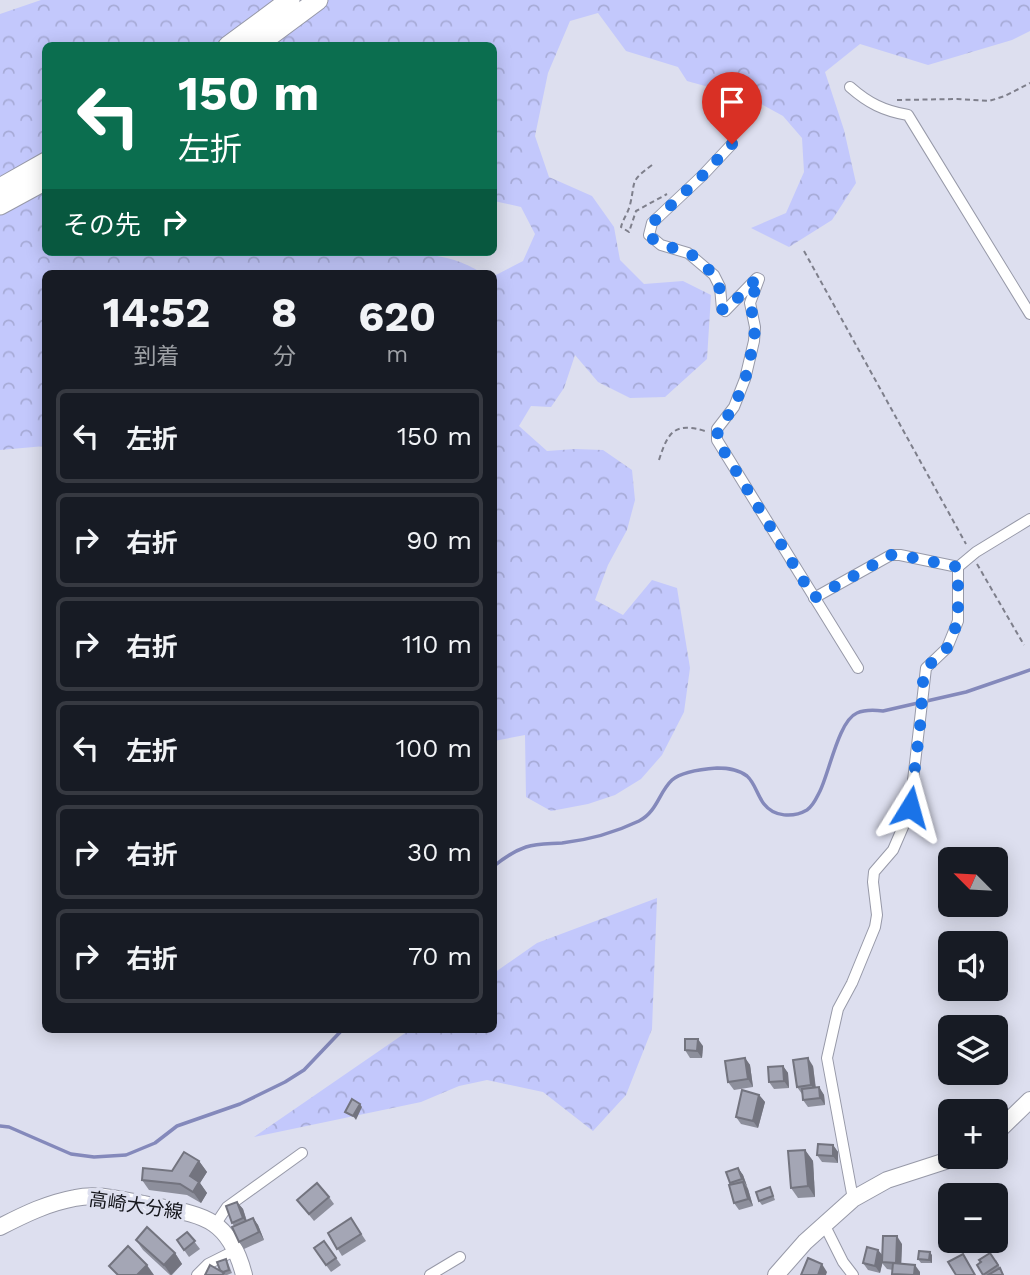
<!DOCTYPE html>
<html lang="ja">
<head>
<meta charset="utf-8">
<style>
	body { margin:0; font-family:"Work Sans","Noto Sans JP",sans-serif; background:#242831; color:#f1f3f6; height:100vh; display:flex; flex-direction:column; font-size:26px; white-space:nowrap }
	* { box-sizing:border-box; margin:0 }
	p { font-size:23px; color:#9ea1a6 }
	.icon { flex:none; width:38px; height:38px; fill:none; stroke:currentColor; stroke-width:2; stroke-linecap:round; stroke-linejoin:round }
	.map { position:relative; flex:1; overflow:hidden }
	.panel { position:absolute; left:42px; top:270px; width:455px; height:763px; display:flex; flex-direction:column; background:#171b24; border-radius:10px; box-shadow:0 4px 18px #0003 }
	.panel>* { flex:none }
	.banner { position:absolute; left:42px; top:42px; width:455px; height:214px; border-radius:10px; box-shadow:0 4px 18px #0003; background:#0b6e4f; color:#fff; overflow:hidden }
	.needle { width:46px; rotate:294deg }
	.buttons { position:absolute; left:938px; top:847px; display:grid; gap:14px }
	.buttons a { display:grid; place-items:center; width:70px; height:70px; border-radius:10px; background:#171b24; box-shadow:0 4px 18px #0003; font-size:35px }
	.pin { position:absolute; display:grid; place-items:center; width:60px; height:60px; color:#fff; margin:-72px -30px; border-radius:50% 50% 50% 0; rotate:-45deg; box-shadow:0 0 7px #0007 }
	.pin .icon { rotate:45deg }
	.me { position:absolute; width:77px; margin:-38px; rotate:8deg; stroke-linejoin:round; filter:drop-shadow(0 0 5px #0008) }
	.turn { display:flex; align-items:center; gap:24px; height:147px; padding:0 21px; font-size:32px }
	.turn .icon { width:91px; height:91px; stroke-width:2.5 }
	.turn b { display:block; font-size:49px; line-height:60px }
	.then { display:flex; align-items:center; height:66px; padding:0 21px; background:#0003; gap:14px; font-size:26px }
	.eta { display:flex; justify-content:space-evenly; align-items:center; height:119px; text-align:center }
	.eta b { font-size:42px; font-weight:700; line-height:49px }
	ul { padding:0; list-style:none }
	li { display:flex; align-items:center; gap:21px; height:94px; margin:0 14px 10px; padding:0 7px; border:4px solid #363941; border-radius:10px }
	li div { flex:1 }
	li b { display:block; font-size:26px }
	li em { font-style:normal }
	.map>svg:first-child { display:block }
	.forest { fill:url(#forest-crowns) }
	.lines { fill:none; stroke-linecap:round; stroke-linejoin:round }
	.stream { stroke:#8489bb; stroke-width:3.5 }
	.minor-casing { stroke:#9799a8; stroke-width:12 }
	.secondary-casing { stroke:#9799a8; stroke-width:18 }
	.motorway-casing { stroke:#9799a8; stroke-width:21 }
	.path { stroke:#7e7f8b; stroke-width:2; stroke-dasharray:5 3.5; stroke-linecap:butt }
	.minor { stroke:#fff; stroke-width:10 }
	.secondary { stroke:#fff; stroke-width:16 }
	.motorway { stroke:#fff; stroke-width:19 }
	.wall { fill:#8d8f9c }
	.shaded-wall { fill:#73747f }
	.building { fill:#a4a6b5; stroke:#73747f; stroke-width:2 }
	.route { stroke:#1a73e8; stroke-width:12; stroke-dasharray:0 21.6 }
	.labels { text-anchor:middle; stroke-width:7; stroke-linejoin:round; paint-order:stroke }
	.street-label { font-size:19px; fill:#15161c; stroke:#dddfef }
</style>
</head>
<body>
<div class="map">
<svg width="1030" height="1275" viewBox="0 0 1030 1275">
	<defs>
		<pattern id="forest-crowns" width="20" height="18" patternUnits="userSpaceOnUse" patternTransform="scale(1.75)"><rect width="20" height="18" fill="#c3c8fc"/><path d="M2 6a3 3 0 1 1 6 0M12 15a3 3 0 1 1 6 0" fill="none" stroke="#a7abd7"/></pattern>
	</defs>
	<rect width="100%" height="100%" fill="#dddfef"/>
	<!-- forest -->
	<g class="forest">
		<path d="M41,0H1030V31L1012,40L928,65L860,44L825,72L844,130L856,183L832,220L789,247L751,228L786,213L804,172L802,138L783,116L752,99L687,81L678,67L626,51L598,13L570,21L548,73L535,136L549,177L592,196L614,227L620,260L644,284L683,281L711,295L707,359L665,397L630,398L598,382L575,355L564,388L551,407L531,406L519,426L547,451L575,449L603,450L632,470L635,500L627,530L608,565L595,600L623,615L652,580L677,588L690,668L684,712L662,755L641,779L615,795L588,804L551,811L526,797L525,735L494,741V276L523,261L535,234L521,207L494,201V46H46V252H409C435,255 459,258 482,273H46L45,446L0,450V14Z"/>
		<path d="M657,898L652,1029L626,1095L593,1131L543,1092L487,1080L459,1086L421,1102L254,1137L411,1029H494V973L537,943Z"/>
	</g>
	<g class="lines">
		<!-- stream -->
		<g class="stream">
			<path d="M494,866C504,858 514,851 526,847C538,843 550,844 562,843C588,840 616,832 639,821C657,812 659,792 672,780C682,771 704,769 717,768C728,768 738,769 747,776C755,783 757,795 764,804C774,817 793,818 807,810C813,806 816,799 819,793C829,775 838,721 857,713C866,709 875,710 883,711L966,692L1030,670"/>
			<path d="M0,1126L9,1127L71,1154L94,1157L126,1155L155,1143L177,1126L240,1104L285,1082L304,1070L343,1029"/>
		</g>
		<!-- minor casing -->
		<g class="minor-casing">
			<g id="minor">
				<path d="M850,87C868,103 884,111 908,115L1030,314"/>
				<path d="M732,144L702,176L652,223L649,235L661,245L688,253L714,275L720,287L722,309L725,311L757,278L759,279L750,303L755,327L754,341L745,379L734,407L717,429V440L858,668"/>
				<path d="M814,598L891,555H900L958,567"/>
				<path d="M853,1199L827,1058L838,1009L852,983L875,927L877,915L873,882L874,872L893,850L906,820L912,789L926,668L947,648L958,621V567L976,552L1030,519"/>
				<path d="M824,1224L843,1262L853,1275"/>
				<path d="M215,1225L227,1207L302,1153"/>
				<path d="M197,1275L208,1264L236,1250"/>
				<path d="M430,1275L460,1257"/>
			</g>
		</g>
		<!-- secondary casing -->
		<g class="secondary-casing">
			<g id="secondary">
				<path d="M996,1133L1030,1100"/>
				<path d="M0,1227C25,1214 48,1203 75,1198C98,1193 121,1200 144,1204C198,1215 228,1213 244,1275"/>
				<path d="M776,1275L805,1242L853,1199L887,1180L958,1157"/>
			</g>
		</g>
		<!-- motorway casing -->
		<g class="motorway-casing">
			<g id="motorway">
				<path d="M228,46L290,0"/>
				<path d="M256,46L318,0"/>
				<path d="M0,188L46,162"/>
				<path d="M0,205L46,180"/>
			</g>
		</g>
		<!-- path -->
		<g class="path">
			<path d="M897,100L957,99L989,101L1005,96L1030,83"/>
			<path d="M652,165C629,182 636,180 630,205C628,213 623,219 621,227L629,232L636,211L667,194"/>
			<path d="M804,251L966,544"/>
			<path d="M659,460C668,432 674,422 705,431"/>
			<path d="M977,564L1024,645"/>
		</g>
		<!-- minor -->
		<use href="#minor" class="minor"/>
		<!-- secondary -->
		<use href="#secondary" class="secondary"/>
		<!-- motorway -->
		<use href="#motorway" class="motorway"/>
	</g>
	<!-- wall -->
	<g class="wall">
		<path d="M703,1046L702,1058H690L685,1050Z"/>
		<path d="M745,1058L750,1065L753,1087L734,1090L728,1082Z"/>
		<path d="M783,1066L788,1073L789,1088L774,1089L769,1082Z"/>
		<path d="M813,1066L816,1088L819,1087L824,1095L825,1105L808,1107L803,1100L802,1094L797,1087Z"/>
		<path d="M759,1095L765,1102L758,1128L741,1124L736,1117Z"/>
		<path d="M833,1145L838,1152V1163L822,1162L817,1155Z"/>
		<path d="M805,1150L813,1161L815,1197L798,1198L791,1188Z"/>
		<path d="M199,1161L207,1172L200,1183L207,1193L201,1203L187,1195L149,1190L142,1180L172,1171Z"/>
		<path d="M738,1168L743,1175L748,1189L753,1206L739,1210L734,1203L731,1185L730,1183Z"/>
		<path d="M770,1187L775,1200L762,1205L759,1201Z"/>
		<path d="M329,1197L334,1204L314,1221L297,1200Z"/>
		<path d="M237,1202L243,1209L247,1221L253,1218L258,1225L264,1240L244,1249L239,1242L234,1226L232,1223Z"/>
		<path d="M351,1218L366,1241L342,1256L328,1233Z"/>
		<path d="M187,1232L200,1249L189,1257L177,1240Z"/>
		<path d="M136,1240L175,1253L182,1264L172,1275H170L143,1250Z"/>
		<path d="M324,1241L341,1265L331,1272L314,1248Z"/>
		<path d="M902,1244L901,1264L920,1272V1275H893V1270L887,1269L882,1263L880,1273L868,1270L863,1263L878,1250L882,1256Z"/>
		<path d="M932,1255V1263H921L918,1259Z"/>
		<path d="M226,1259L228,1263L232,1273L227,1275H205L220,1270Z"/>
		<path d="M996,1260L1004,1275H983Z"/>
	</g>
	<!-- shaded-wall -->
	<g class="shaded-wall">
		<path d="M698,1039L703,1046L702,1058L697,1051Z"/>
		<path d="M745,1058L750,1065L753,1087L748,1079Z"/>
		<path d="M808,1058L813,1066L816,1092L811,1085Z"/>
		<path d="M783,1066L788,1073L789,1088L784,1081Z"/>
		<path d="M819,1087L824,1095L825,1105L820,1098Z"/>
		<path d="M759,1095L765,1102L758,1128L753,1121Z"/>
		<path d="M360,1104L362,1107L356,1120L353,1116Z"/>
		<path d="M833,1145L838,1152V1163L833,1156Z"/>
		<path d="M805,1150L813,1161L815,1197L808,1186Z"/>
		<path d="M199,1161L207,1172L200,1183L207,1193L201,1203L193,1192L190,1176Z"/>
		<path d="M738,1168L743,1175L747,1186L742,1179Z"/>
		<path d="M743,1182L748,1189L753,1206L748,1199Z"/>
		<path d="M237,1202L243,1209L248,1226L243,1218Z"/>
		<path d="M253,1218L258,1225L264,1240L259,1232Z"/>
		<path d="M897,1236L902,1244L901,1270L896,1263Z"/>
		<path d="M878,1250L884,1257L880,1273L875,1266Z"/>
		<path d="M930,1252L932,1255V1263L929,1260Z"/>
		<path d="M175,1253L182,1264L171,1275L164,1265Z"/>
		<path d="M822,1264L827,1272L826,1275H818Z"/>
		<path d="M147,1265L154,1275H137Z"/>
		<path d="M915,1265L920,1272V1275H914Z"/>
	</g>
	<!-- building -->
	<g class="building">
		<path d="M685,1039H698L697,1051L685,1050Z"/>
		<path d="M745,1058L748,1079L728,1082L725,1061Z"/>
		<path d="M808,1058L811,1085L797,1087L793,1060Z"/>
		<path d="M783,1066L784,1081L769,1082L768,1067Z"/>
		<path d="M819,1087L820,1098L803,1100L802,1089Z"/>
		<path d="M742,1090L759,1095L753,1121L736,1117Z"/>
		<path d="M352,1099L360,1104L353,1116L345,1112Z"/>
		<path d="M818,1144L833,1145V1156L817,1155Z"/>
		<path d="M805,1150L808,1186L791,1188L788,1151Z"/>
		<path d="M184,1152L199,1161L190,1176L199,1182L193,1192L180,1184L142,1180L143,1168L172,1171Z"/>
		<path d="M738,1168L742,1179L730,1183L726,1172Z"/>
		<path d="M743,1182L748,1199L734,1203L729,1185Z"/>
		<path d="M317,1183L329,1197L309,1214L297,1200Z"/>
		<path d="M770,1187L773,1196L759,1201L756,1192Z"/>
		<path d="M237,1202L243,1218L232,1223L226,1206Z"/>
		<path d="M253,1218L259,1232L239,1242L232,1227Z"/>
		<path d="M351,1218L361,1234L337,1249L328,1233Z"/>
		<path d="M147,1227L175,1253L164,1265L136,1240Z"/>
		<path d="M187,1232L195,1241L184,1250L177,1240Z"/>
		<path d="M883,1236H897L896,1263L882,1262Z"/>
		<path d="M324,1241L336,1258L326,1265L314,1248Z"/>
		<path d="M128,1246L147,1265L137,1275H118L109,1266Z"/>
		<path d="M867,1247L878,1250L875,1266L863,1263Z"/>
		<path d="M919,1251L930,1252L929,1260L918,1259Z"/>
		<path d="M990,1253L998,1265L983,1275L977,1265L981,1262L979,1260Z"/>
		<path d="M963,1254L975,1275H956L948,1262Z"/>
		<path d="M808,1258L822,1264L818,1275H801Z"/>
		<path d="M226,1259L229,1270L223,1272L220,1270L217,1262Z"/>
		<path d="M893,1263L915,1265L914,1275L892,1274Z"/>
		<path d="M210,1265L224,1273L222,1275H205Z"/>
		<path d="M1000,1268L1003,1275H988Z"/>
	</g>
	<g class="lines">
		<!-- route -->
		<path class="route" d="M732,144L702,176L652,223C641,247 676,246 689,253C697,258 709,269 714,276C721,286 721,298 722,309L725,311L757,278L759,279L750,303L755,327L754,341L745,380L734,407L718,429L717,440L814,598L891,555H900L958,567V621L947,648L926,668L923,682L920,727L910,807"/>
	</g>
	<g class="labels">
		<!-- street labels -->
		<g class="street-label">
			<text transform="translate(136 1205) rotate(8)" y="7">高崎大分線</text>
		</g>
	</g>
</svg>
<div class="buttons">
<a><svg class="needle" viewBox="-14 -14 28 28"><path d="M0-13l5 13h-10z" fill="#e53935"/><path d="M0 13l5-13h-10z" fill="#9ea1a6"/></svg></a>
<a><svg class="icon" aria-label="sound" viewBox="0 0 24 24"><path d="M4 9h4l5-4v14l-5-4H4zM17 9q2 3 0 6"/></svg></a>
<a><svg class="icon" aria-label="layers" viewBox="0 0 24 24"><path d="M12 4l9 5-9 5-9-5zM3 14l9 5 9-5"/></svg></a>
<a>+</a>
<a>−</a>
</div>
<div class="pin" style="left:732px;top:144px;background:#d93025"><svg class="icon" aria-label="arrive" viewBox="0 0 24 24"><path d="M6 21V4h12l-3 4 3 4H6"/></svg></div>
<svg class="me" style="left:910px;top:807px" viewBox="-20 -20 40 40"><path d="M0-17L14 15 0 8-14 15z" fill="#1a73e8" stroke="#fff" stroke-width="4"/></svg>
<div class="banner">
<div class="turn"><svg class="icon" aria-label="left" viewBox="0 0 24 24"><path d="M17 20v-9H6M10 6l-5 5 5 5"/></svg><div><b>150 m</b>左折</div></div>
<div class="then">その先<svg class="icon" aria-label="right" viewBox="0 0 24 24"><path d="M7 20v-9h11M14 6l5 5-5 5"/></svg></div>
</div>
<section class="panel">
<div class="eta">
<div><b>14:52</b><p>到着</p></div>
<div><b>8</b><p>分</p></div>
<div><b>620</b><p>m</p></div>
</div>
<ul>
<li><svg class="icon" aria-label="left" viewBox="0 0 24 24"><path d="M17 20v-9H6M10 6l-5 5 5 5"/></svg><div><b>左折</b></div><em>150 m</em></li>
<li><svg class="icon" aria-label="right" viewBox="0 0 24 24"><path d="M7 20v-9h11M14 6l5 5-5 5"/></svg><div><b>右折</b></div><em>90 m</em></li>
<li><svg class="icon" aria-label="right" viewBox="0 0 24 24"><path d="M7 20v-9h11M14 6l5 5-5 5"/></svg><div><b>右折</b></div><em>110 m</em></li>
<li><svg class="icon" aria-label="left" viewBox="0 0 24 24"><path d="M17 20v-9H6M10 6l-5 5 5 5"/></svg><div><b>左折</b></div><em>100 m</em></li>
<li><svg class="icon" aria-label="right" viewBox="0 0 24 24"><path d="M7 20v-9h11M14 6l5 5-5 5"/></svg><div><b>右折</b></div><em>30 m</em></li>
<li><svg class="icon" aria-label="right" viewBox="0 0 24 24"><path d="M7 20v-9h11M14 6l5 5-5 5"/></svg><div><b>右折</b></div><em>70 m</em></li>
</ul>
</section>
</div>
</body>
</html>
